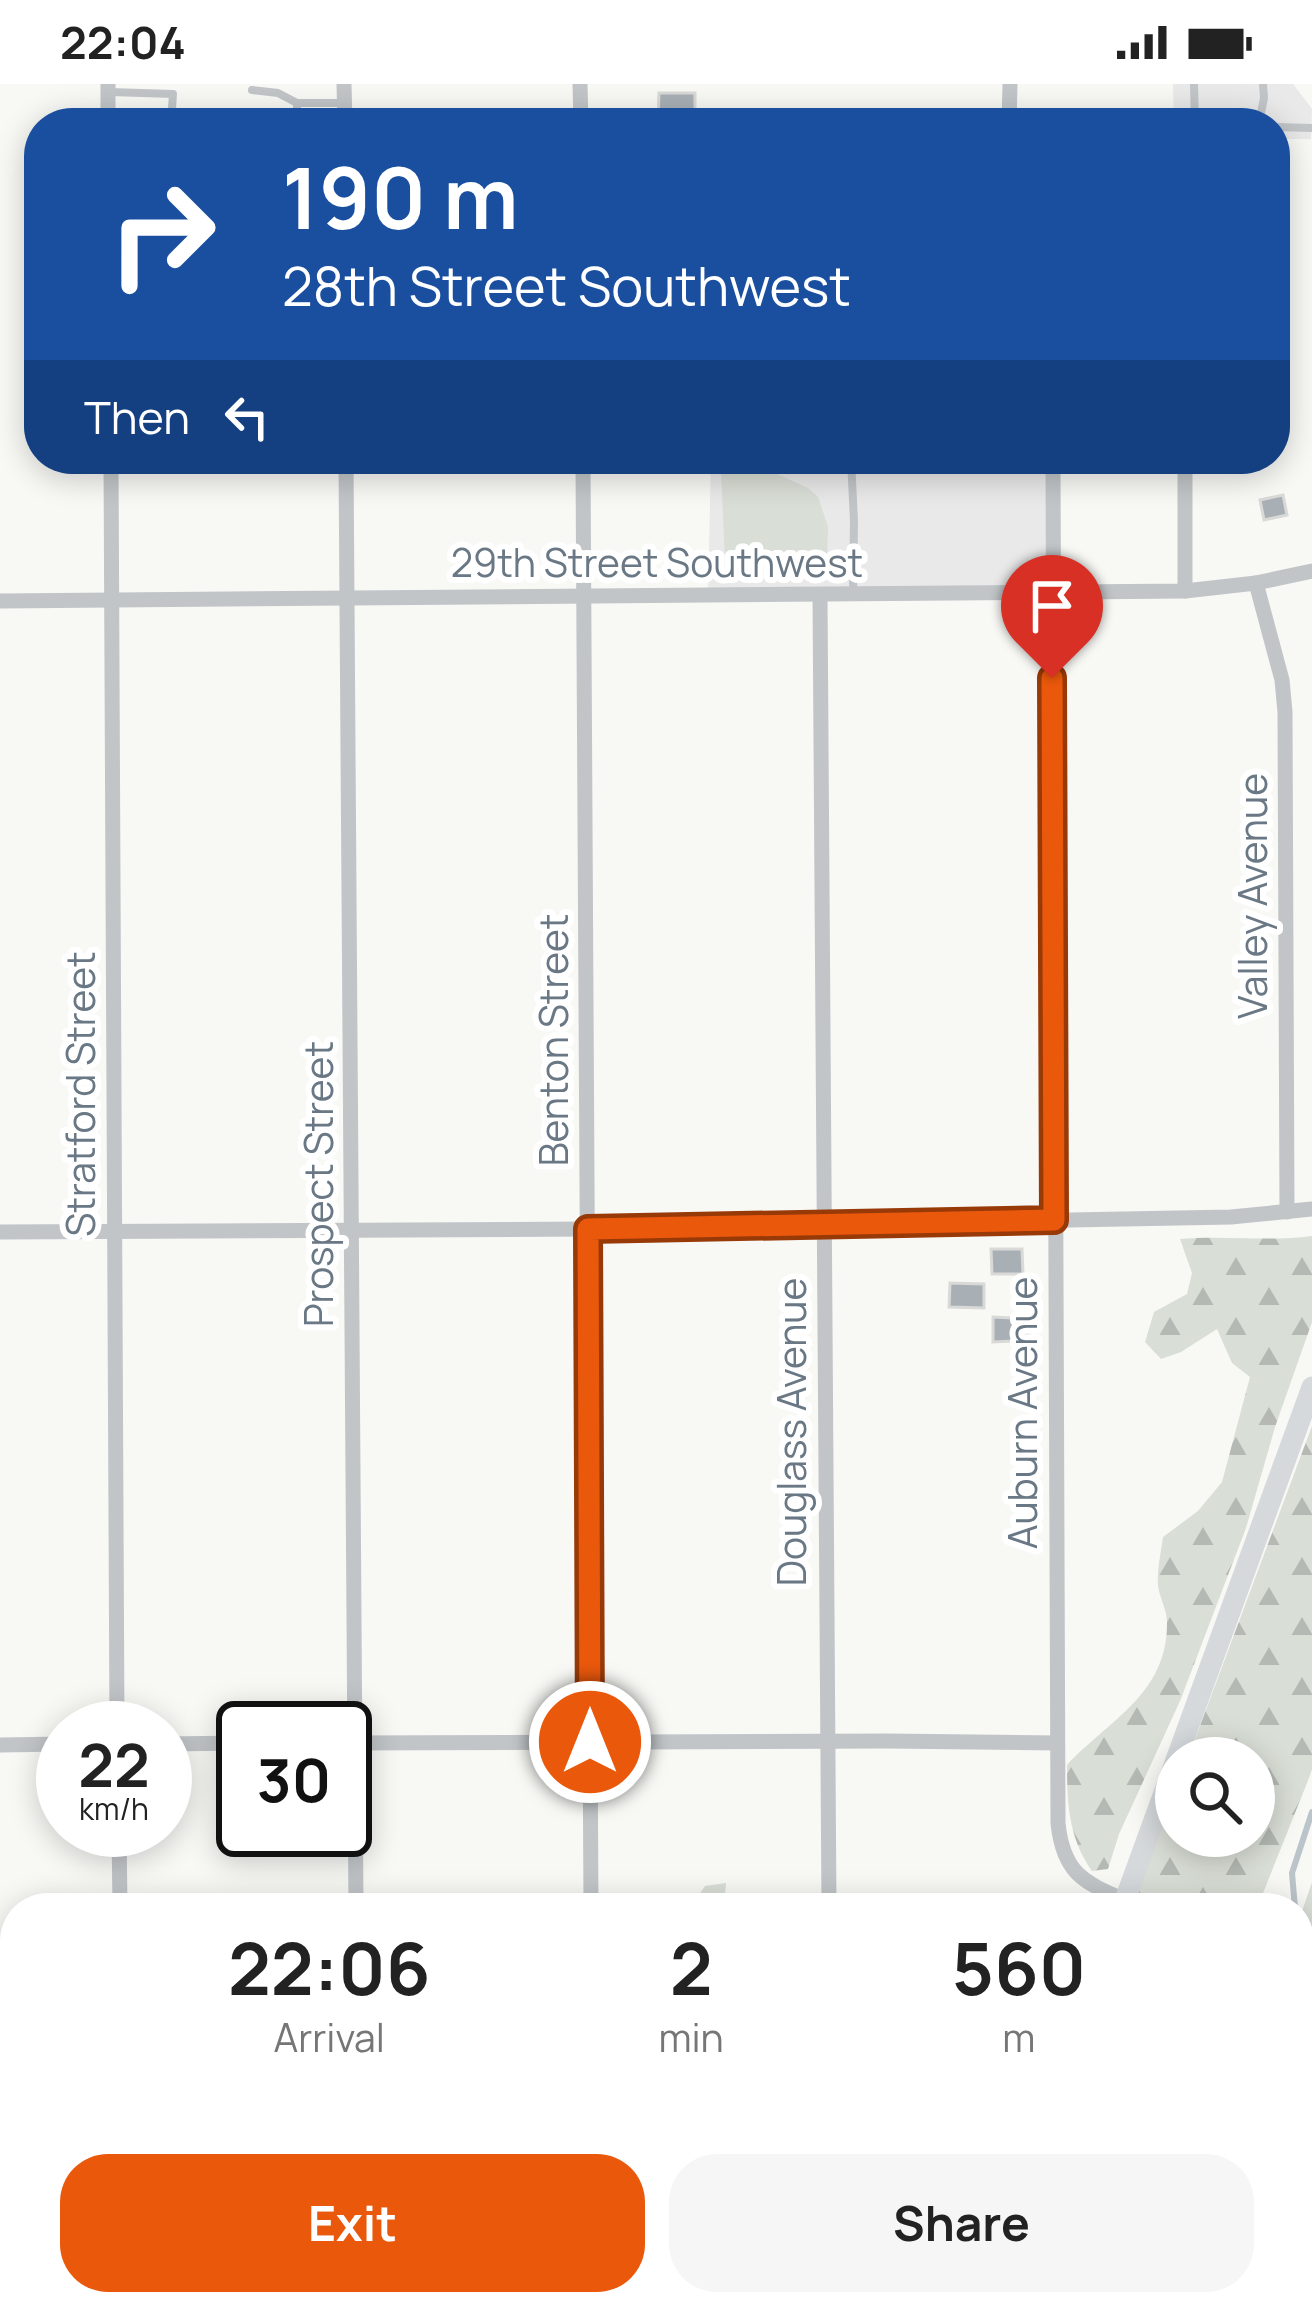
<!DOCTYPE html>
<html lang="en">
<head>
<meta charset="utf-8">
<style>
	body { margin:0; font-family:Manrope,sans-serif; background:#f6f6f6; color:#222; height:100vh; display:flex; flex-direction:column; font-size:45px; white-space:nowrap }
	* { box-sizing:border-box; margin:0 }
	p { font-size:39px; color:#767676 }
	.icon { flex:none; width:66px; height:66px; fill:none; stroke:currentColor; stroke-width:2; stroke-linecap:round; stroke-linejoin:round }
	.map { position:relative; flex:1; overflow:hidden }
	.side { position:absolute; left:0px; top:1809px; width:1314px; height:423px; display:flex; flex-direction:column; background:#fff; border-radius:48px 48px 0 0; box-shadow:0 6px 30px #0003 }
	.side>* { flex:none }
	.guide { position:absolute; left:24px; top:24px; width:1266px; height:366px; border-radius:48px; box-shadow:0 6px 30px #0003; background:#1a4fa0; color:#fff; overflow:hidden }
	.fabs { position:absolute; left:1155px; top:1653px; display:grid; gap:24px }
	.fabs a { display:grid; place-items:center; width:120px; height:120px; border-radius:50%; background:#fff; box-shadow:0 6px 30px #0003; font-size:60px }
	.speed { position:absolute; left:36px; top:1617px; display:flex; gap:24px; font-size:60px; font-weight:700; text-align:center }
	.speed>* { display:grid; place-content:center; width:156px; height:156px; border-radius:50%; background:#fff; box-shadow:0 6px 30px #0003; line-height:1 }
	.speed small { font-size:30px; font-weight:400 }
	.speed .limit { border:6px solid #111; border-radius:18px; background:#fff; color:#111 }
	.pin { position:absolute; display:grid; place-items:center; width:102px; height:102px; color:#fff; margin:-123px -51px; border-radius:50% 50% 50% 0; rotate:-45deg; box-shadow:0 0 12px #0007 }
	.pin .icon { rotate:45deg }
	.me { position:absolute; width:132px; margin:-66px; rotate:0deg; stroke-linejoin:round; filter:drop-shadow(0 0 9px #0008) }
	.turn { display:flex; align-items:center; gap:42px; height:252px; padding:0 60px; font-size:54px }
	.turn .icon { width:156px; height:156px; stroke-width:2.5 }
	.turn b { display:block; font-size:84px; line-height:102px }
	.then { display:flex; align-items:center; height:114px; padding:0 60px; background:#0003; gap:24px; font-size:45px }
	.eta { display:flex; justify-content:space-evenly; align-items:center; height:204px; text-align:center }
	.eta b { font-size:72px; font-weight:700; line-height:84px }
	.action { display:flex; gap:24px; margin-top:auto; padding:24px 60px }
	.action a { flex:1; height:138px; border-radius:48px; background:#ea580c; color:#fff; font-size:48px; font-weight:700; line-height:138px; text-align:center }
	.action a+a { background:#f6f6f6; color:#222 }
	.status { display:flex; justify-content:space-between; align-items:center; height:84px; padding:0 60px; background:#fff; direction:ltr }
	.status svg { height:33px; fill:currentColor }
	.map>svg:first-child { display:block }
	.built { fill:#e8e9e8 }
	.grass { fill:#d9ded6 }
	.forest { fill:url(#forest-firs) }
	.water { fill:#bbc4c9 }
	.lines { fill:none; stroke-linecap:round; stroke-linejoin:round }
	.stream { stroke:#bbc4c9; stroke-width:6 }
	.building { fill:#a9b0b5; stroke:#d9d9d7; stroke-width:3 }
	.lane { stroke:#c1c5c8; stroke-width:8 }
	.street { stroke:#c1c5c8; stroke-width:15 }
	.secondary { stroke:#d5d9dc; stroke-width:21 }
	.route-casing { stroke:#983908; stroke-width:30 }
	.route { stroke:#ea580c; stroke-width:21 }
	.labels { text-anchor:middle; stroke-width:12; stroke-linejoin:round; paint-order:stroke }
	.street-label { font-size:39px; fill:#697884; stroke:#fff }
</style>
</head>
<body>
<div class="status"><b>22:04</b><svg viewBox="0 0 49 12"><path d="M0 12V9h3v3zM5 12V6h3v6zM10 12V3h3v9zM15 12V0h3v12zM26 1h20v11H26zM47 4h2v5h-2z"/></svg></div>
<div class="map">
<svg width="1312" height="2230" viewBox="0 0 1312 2230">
	<defs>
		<pattern id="forest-firs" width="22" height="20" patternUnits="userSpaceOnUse" patternTransform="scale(3)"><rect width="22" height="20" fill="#d9ded6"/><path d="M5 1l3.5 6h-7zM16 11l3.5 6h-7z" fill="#b4b9b3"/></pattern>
	</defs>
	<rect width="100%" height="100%" fill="#f8f8f5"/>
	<!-- built -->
	<g class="built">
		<path d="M1173,0H1293L1312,25L1311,55H1275V39H1174Z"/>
		<path d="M711,375H1053L1052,509L708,513Z"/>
	</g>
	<!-- grass -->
	<path class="grass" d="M721,385H766L808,404L818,413L828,443L827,477H725Z"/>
	<!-- forest -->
	<g class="forest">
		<path d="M1312,1152V1238L1275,1343L1246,1444L1180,1617L1119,1750L1108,1785L1092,1787C1069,1754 1067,1721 1067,1681C1109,1636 1168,1610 1167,1538C1167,1525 1159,1513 1158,1501C1157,1486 1161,1468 1163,1453L1198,1427L1222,1398L1250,1293L1232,1279L1217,1245L1181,1268L1161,1275L1145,1258L1154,1228L1187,1210L1192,1189L1180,1155C1224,1151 1269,1158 1312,1152Z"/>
		<path d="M1312,1342V1685L1309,1694L1257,1824H1132L1176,1707V1752H1254V1674H1188Z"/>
		<path d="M1312,1798V2230H1222L1206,2217H1299V1836Z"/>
		<path d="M726,1799L724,1824H690L705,1802Z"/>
		<path d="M743,2217H850L856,2222L848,2230H741Z"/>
		<path d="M1092,2217H1135L1129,2230H1088Z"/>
	</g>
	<!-- water -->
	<path class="water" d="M1173,2217H1206L1222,2230H1167Z"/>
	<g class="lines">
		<!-- stream -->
		<g class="stream">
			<path d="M1295,1824L1292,1789L1312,1728"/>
			<path d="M1299,1865V1884"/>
			<path d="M1138,2230L1144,2217"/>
		</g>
	</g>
	<!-- building -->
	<g class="building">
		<path d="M659,9H695V39H658Z"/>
		<path d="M1283,411L1287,431L1264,436L1260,416Z"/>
		<path d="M991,1165H1022L1023,1190H992Z"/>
		<path d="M950,1199L984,1200V1224L949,1223Z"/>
		<path d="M993,1233L1030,1235V1256L993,1258Z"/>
	</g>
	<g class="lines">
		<!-- lane -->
		<g class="lane">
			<path d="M1194,0L1195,39"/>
			<path d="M252,6L278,9L297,19H343"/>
			<path d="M110,8L173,10L171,39"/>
			<path d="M297,39V19"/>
			<path d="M1259,39L1264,14L1263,0"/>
			<path d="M1275,43L1312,44"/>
			<path d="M851,375L854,437L853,509"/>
		</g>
		<!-- street -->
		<g class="street">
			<path d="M108,0V39"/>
			<path d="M344,0L345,39"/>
			<path d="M580,0L581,39"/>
			<path d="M1009,39L1010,0"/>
			<path d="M111,375L117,1644"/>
			<path d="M346,375L356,1824"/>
			<path d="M583,375L591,1824"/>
			<path d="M1053,375L1058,1739C1063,1788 1082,1798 1125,1816"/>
			<path d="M1256,499L1282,596L1285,628L1287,1128"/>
			<path d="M1185,507V375"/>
			<path d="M820,511L829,1824"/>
			<path d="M0,517L1185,507L1256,499L1312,487"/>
			<path d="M0,1148L588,1145L1231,1133L1312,1125"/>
			<path d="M346,1659L887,1657L1057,1659"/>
			<path d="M165,1660L243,1659"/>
			<path d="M0,1661L63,1660"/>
			<path d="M119,1746L120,1824"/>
			<path d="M0,2107L15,2106"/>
			<path d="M357,2217V2230"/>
			<path d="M595,2217V2230"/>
			<path d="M881,2217L912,2230"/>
			<path d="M122,2230V2217"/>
		</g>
		<!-- secondary -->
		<g class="secondary">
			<path d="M1122,1824L1312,1303"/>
			<path d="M967,2230L972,2217"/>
		</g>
	</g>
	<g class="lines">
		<!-- route casing -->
		<g class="route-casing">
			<path id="route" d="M590,1658L588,1145L1054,1136L1052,594"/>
		</g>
		<!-- route -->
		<use href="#route" class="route"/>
	</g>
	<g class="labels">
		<!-- street labels -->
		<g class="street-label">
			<text x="657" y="493">29th Street Southwest</text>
			<text transform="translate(1253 812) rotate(-90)" y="14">Valley Avenue</text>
			<text transform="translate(554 956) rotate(-90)" y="14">Benton Street</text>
			<text transform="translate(81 1010) rotate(-90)" y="14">Stratford Street</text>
			<text transform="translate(319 1100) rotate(-90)" y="14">Prospect Street</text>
			<text transform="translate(1023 1329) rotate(-90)" y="14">Auburn Avenue</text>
			<text transform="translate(792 1348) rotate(-90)" y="14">Douglass Avenue</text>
		</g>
	</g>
</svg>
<div class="fabs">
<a><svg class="icon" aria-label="search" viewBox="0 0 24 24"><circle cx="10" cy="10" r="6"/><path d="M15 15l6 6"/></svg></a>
</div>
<div class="speed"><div>22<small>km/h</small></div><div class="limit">30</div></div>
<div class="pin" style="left:1052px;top:594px;background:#d93025"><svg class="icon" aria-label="arrive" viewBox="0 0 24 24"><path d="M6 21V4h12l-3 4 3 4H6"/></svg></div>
<svg class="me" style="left:590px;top:1658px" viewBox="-20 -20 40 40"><circle r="17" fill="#ea580c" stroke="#fff" stroke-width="3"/><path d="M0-11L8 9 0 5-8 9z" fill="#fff"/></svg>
<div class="guide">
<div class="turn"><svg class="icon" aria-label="right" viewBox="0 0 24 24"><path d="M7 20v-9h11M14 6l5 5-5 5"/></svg><div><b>190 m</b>28th Street Southwest</div></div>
<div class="then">Then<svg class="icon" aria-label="left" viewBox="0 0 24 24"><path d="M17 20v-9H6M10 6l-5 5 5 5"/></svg></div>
</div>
<section class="side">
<div class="eta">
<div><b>22:06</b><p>Arrival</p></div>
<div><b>2</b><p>min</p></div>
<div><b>560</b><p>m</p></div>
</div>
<div class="action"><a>Exit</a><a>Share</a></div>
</section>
</div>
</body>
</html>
